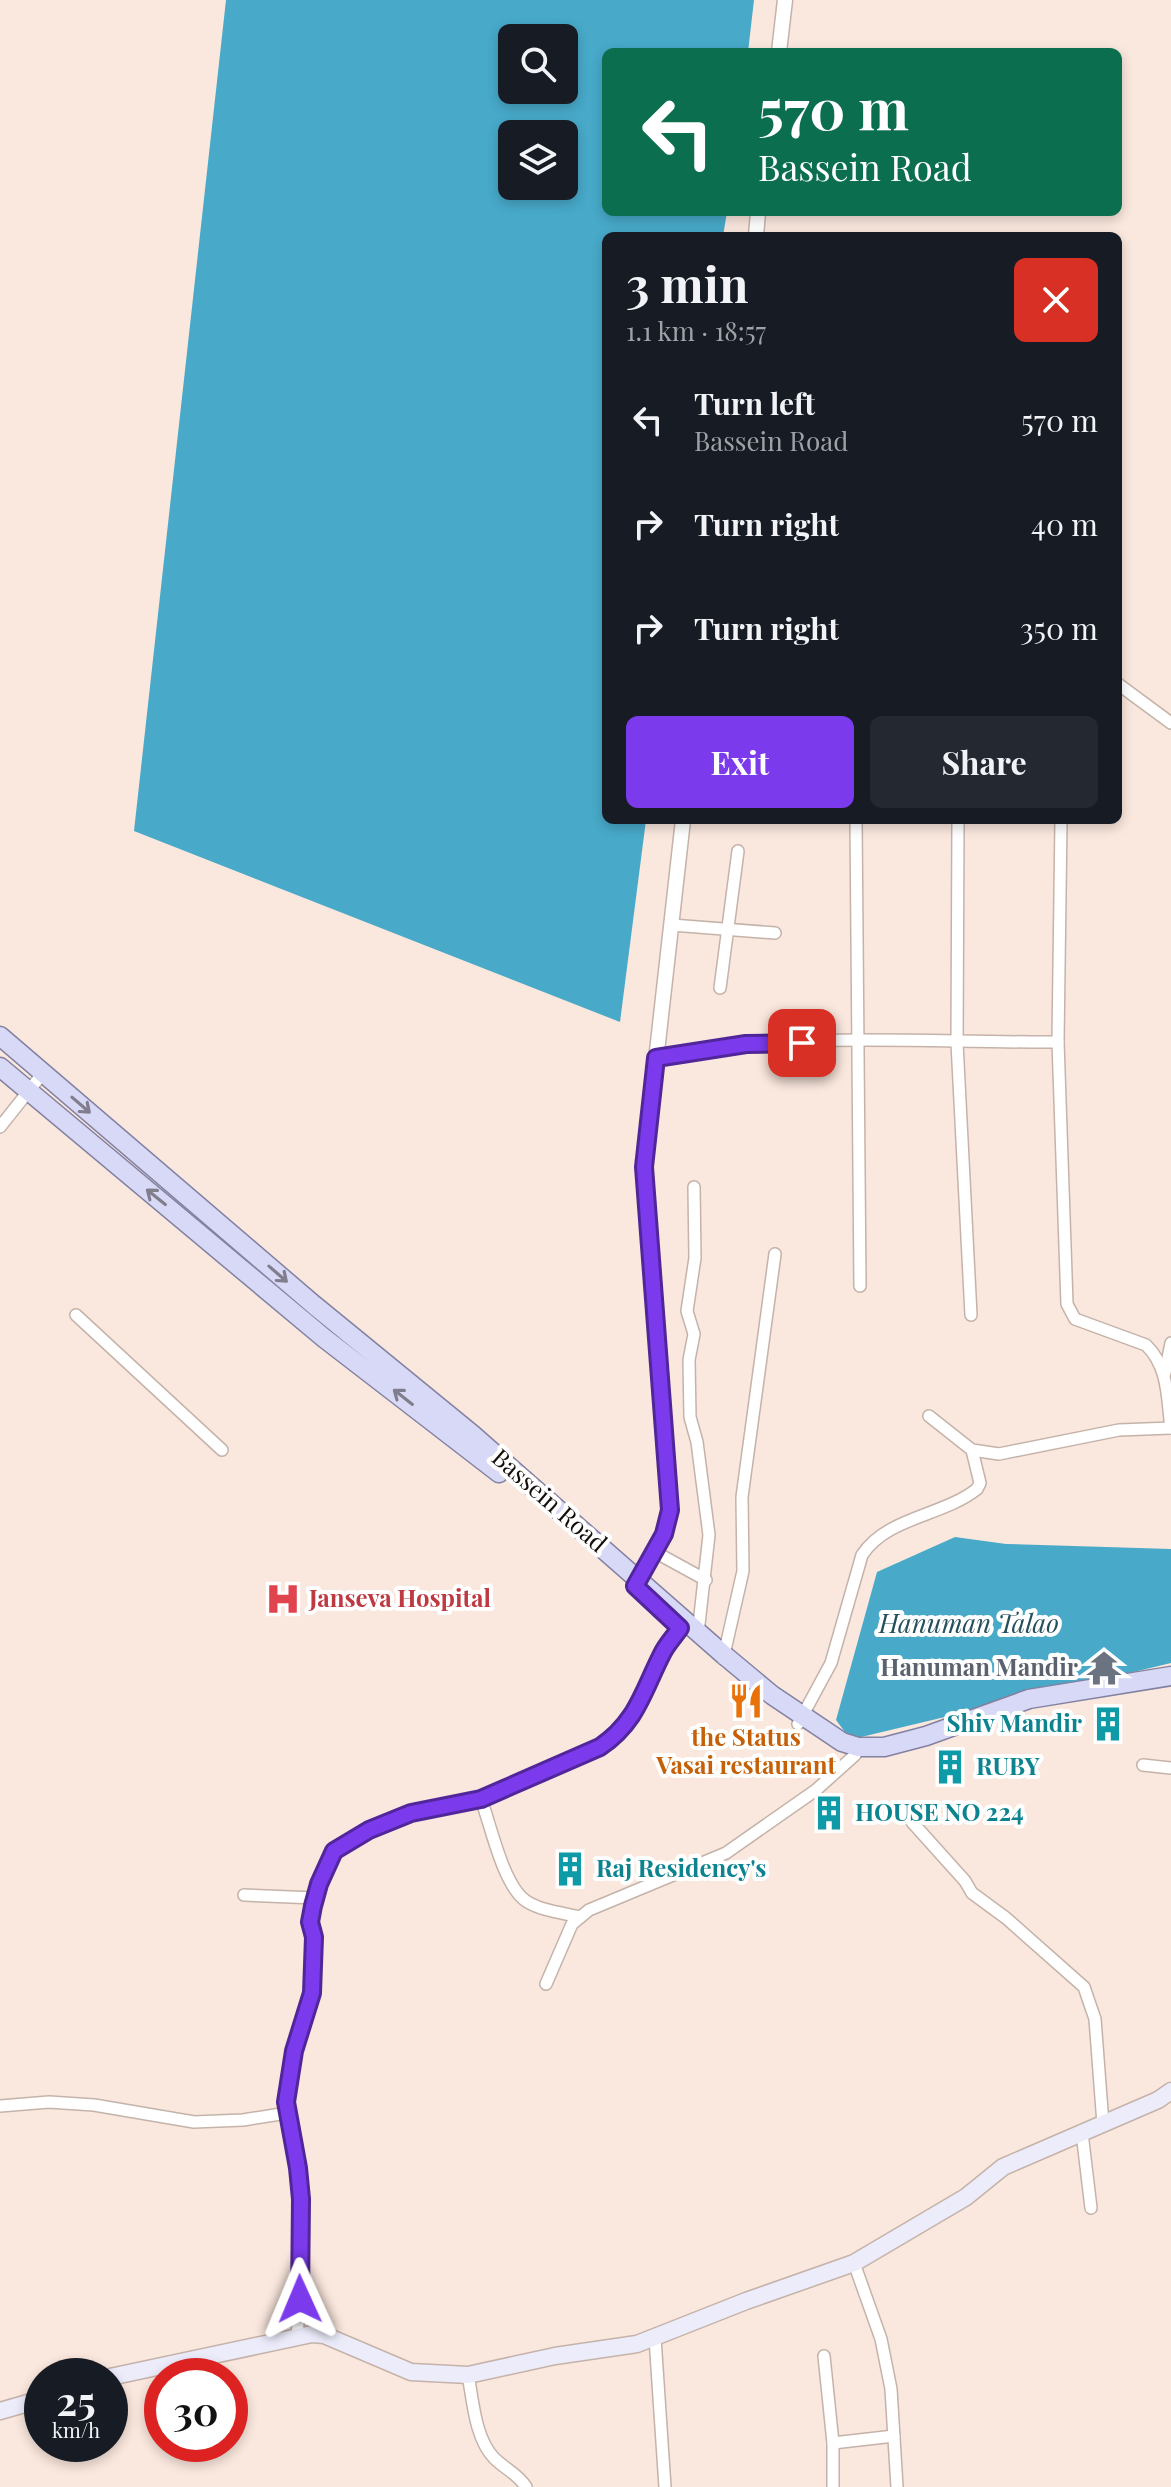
<!DOCTYPE html>
<html lang="en">
<head>
<meta charset="utf-8">
<style>
	body { margin:0; font-family:"Playfair Display",serif; background:#242831; color:#f1f3f6; height:100vh; display:flex; flex-direction:column; font-size:30px; white-space:nowrap }
	* { box-sizing:border-box; margin:0 }
	p { font-size:26px; color:#9ea1a6 }
	.icon { flex:none; width:44px; height:44px; fill:none; stroke:currentColor; stroke-width:2; stroke-linecap:round; stroke-linejoin:round }
	.map { position:relative; flex:1; overflow:hidden }
	.side { position:absolute; left:602px; top:232px; width:520px; height:592px; display:flex; flex-direction:column; background:#171b24; border-radius:12px; box-shadow:0 4px 12px #0003 }
	.side>* { flex:none }
	.hud { position:absolute; left:602px; top:48px; width:520px; height:168px; border-radius:12px; box-shadow:0 4px 12px #0003; background:#0b6e4f; color:#fff; overflow:hidden }
	.controls { position:absolute; left:498px; top:24px; display:grid; gap:16px }
	.controls a { display:grid; place-items:center; width:80px; height:80px; border-radius:12px; background:#171b24; box-shadow:0 4px 12px #0003; font-size:40px }
	.speed { position:absolute; left:24px; top:2358px; display:flex; gap:16px; font-size:40px; font-weight:700; text-align:center }
	.speed>* { display:grid; place-content:center; width:104px; height:104px; border-radius:50%; background:#171b24; box-shadow:0 4px 12px #0003; line-height:1 }
	.speed small { font-size:20px; font-weight:400 }
	.speed .limit { border:12px solid #d22; background:#fff; color:#111 }
	.pin { position:absolute; display:grid; place-items:center; width:68px; height:68px; color:#fff; margin:-34px; border-radius:16px; box-shadow:0 4px 12px #0006 }
	.me { position:absolute; width:88px; margin:-44px; rotate:359deg; stroke-linejoin:round; filter:drop-shadow(0 0 6px #0008) }
	.turn { display:flex; align-items:center; gap:28px; height:168px; padding:0 24px; font-size:36px }
	.turn .icon { width:104px; height:104px; stroke-width:2.5 }
	.turn b { display:block; font-size:56px; line-height:68px }
	.round { display:grid; place-items:center; flex:none; width:84px; height:84px; border-radius:12px; background:#242831 }
	.headline { display:flex; align-items:center; justify-content:space-between; height:136px; padding:0 24px }
	h1 { font-size:48px; font-weight:700; line-height:60px }
	.primary-button { display:flex; gap:16px; margin-top:auto; padding:16px 24px }
	.primary-button a { flex:1; height:92px; border-radius:12px; background:#7c3aed; color:#fff; font-size:32px; font-weight:700; line-height:92px; text-align:center }
	.primary-button a+a { background:#242831; color:#f1f3f6 }
	ul { padding:0; list-style:none }
	li { display:flex; align-items:center; gap:24px; height:104px; padding:0 24px }
	li div { flex:1 }
	li b { display:block; font-size:30px }
	li em { font-style:normal }
	.map>svg:first-child { display:block }
	.water { fill:#48a9c9; fill-rule:evenodd }
	.lines { fill:none; stroke-linecap:round; stroke-linejoin:round }
	.minor-casing { stroke:#c5b3aa; stroke-width:14 }
	.tertiary-casing { stroke:#c5b3aa; stroke-width:17 }
	.secondary-casing { stroke:#c5b3aa; stroke-width:19 }
	.primary-casing { stroke:#8281a1; stroke-width:21 }
	.minor { stroke:#fff; stroke-width:11 }
	.tertiary { stroke:#fff; stroke-width:14 }
	.secondary { stroke:#ececfb; stroke-width:16 }
	.primary { stroke:#d8d9f7; stroke-width:18 }
	.oneway { stroke:#807e8d }
	.route-casing { stroke:#51269a; stroke-width:20 }
	.route { stroke:#7c3aed; stroke-width:14 }
	.labels { text-anchor:middle; stroke-width:8; stroke-linejoin:round; paint-order:stroke }
	.street-label { font-size:24px; fill:#140e0b; stroke:#fff }
	.health-label { font-size:24px; font-weight:bold; fill:#be3a42; stroke:#fff; text-anchor:start }
	.worship-label { font-size:24px; font-weight:bold; fill:#5b616d; stroke:#fff; text-anchor:end }
	.culture-label { font-size:24px; font-weight:bold; fill:#0d838f; stroke:#fff; text-anchor:start }
	.food-label { font-size:24px; font-weight:bold; fill:#c56008; stroke:#fff }
	.water-label { font-size:26px; font-style:italic; fill:#254f5d; stroke:#fff }
</style>
</head>
<body>
<div class="map">
<svg width="1171" height="2487" viewBox="0 0 1171 2487">
	<rect width="100%" height="100%" fill="#fae7dd"/>
	<!-- water -->
	<g class="water">
		<path d="M226,0H754L748,52H606V212H727L723,236H606V820H646L620,1022L134,831ZM512,38H564V90H512ZM512,134H564V186H512Z"/>
		<path d="M955,1537L1006,1544L1171,1549V1663L857,1738L845,1732L836,1720L877,1572Z"/>
	</g>
	<g class="lines">
		<!-- minor casing -->
		<g class="minor-casing">
			<g id="minor">
				<path d="M1118,684L1171,723"/>
				<path d="M856,820L860,1286"/>
				<path d="M958,820L957,1043L971,1315"/>
				<path d="M672,925L775,933"/>
				<path d="M720,988L738,851"/>
				<path d="M1058,1042L1067,1304L1075,1319L1146,1345C1169,1367 1167,1399 1171,1428"/>
				<path d="M656,1058C784,1030 927,1043 1058,1042L1061,820"/>
				<path d="M0,1127L43,1073"/>
				<path d="M694,1187L695,1258L687,1311L694,1334L689,1360L690,1417L697,1442L709,1535L698,1633"/>
				<path d="M76,1315L222,1450"/>
				<path d="M1165,1373L1171,1343"/>
				<path d="M929,1416L972,1450L999,1454L1119,1430L1171,1428"/>
				<path d="M655,1552L706,1580"/>
				<path d="M723,1659L743,1571L742,1497L775,1254"/>
				<path d="M798,1724L831,1663L862,1555C887,1517 943,1516 977,1489L980,1483L972,1450"/>
				<path d="M1143,1765L1171,1768"/>
				<path d="M481,1799C491,1826 503,1885 526,1901C541,1911 564,1913 580,1917"/>
				<path d="M912,1822L965,1881L972,1893L1006,1918L1084,1987L1095,2019L1103,2124"/>
				<path d="M244,1895L315,1898"/>
				<path d="M546,1984L572,1924L589,1910L726,1853L816,1790L855,1755L858,1747"/>
				<path d="M0,2106L49,2102L94,2105L194,2122L243,2120L287,2113"/>
				<path d="M1082,2133L1091,2208"/>
				<path d="M854,2263L881,2339L891,2389L897,2487"/>
				<path d="M297,2336L300,2299L301,2199L298,2168L286,2102L294,2051L312,1993L314,1937L310,1922L313,1906L319,1884L334,1851L369,1830L411,1813L481,1799L600,1747C641,1720 641,1690 663,1652C669,1641 678,1631 686,1621"/>
				<path d="M655,2338L665,2487"/>
				<path d="M824,2356L833,2443V2487"/>
				<path d="M468,2375C473,2401 475,2438 494,2458C505,2469 518,2474 526,2487"/>
				<path d="M833,2443L894,2436"/>
			</g>
		</g>
		<!-- tertiary casing -->
		<g class="tertiary-casing">
			<g id="tertiary">
				<path d="M779,52L785,0"/>
				<path d="M756,236L758,212"/>
				<path d="M635,1586L664,1534L670,1510L644,1167L683,820"/>
			</g>
		</g>
		<!-- secondary casing -->
		<g class="secondary-casing">
			<g id="secondary">
				<path d="M110,2377L312,2334L324,2335L411,2372L468,2375L555,2356L637,2344L746,2301L854,2263L966,2197L1003,2167L1158,2100L1171,2091"/>
				<path d="M0,2411L42,2399"/>
			</g>
		</g>
		<!-- primary casing -->
		<g class="primary-casing">
			<g id="primary">
				<path d="M0,1036L314,1305L473,1435L724,1655L772,1695L842,1742L858,1747H884L926,1736L1029,1699L1171,1676"/>
				<path d="M0,1067L324,1338L499,1473"/>
			</g>
		</g>
		<!-- minor -->
		<use href="#minor" class="minor"/>
		<!-- tertiary -->
		<use href="#tertiary" class="tertiary"/>
		<!-- secondary -->
		<use href="#secondary" class="secondary"/>
		<!-- primary -->
		<use href="#primary" class="primary"/>
	</g>
	<!-- one-way arrows -->
	<defs><path id="oneway-shaft" d="M-6 0H5M1.5-3L5.5 0L1.5 3" fill="none" stroke-width="1.6" stroke-linecap="round" stroke-linejoin="round" transform="scale(2)"/></defs>
	<g class="oneway">
		<use href="#oneway-shaft" transform="translate(81 1105) rotate(41)"/>
		<use href="#oneway-shaft" transform="translate(156 1197) rotate(-141)"/>
		<use href="#oneway-shaft" transform="translate(278 1274) rotate(41)"/>
		<use href="#oneway-shaft" transform="translate(403 1397) rotate(-142)"/>
	</g>
	<g class="lines">
		<!-- route casing -->
		<g class="route-casing">
			<path id="route" d="M300,2299L301,2199L298,2168L286,2102L294,2051L312,1993L314,1937L310,1922L313,1906L319,1884L334,1851L369,1830L411,1813L481,1799L600,1747C637,1722 643,1691 662,1654C666,1645 674,1637 680,1628L635,1586L664,1534L670,1510L644,1167L656,1058L746,1044L802,1043"/>
		</g>
		<!-- route -->
		<use href="#route" class="route"/>
	</g>
	<!-- icons -->
	<defs>
		<g id="hospital-bare" transform="scale(2.76)"><path d="M-5-5h3v3.5h4V-5h3V5h-3V1.5h-4V5h-3Z" fill="#e0444e" stroke="#fff" stroke-width="2.5" paint-order="stroke"/></g>
		<g id="temple-bare" transform="scale(2.76)"><path d="M0-6L5-2H3V0L6.5 2.5H4V6H1.5V3h-3V6H-4V2.5H-6.5L-3 0V-2H-5Z" fill="#6b7280" stroke="#fff" stroke-width="2.5" paint-order="stroke"/></g>
		<g id="restaurant-bare" transform="scale(2.76)"><path d="M-5-6h1v4h1v-4h1v4h1v-4h1v5L-1.5 .5V6h-2V.5L-5-1ZM5-6V6H3V1.5H1.5Q1.5-4 5-6Z" fill="#e8710a" stroke="#fff" stroke-width="2.5" paint-order="stroke"/></g>
		<g id="building-bare" transform="scale(2.76)"><path d="M-4-6H4V6H1V3H-1V6H-4ZM-2.5-4.3h1.7v1.8h-1.7ZM.8-4.3h1.7v1.8H.8ZM-2.5-1h1.7V.8h-1.7ZM.8-1h1.7V.8H.8Z" fill="#0f9aa8" stroke="#fff" stroke-width="2.5" paint-order="stroke"/></g>
	</defs>
	<g fill-rule="evenodd">
		<use href="#hospital-bare" x="283" y="1599"/>
		<use href="#temple-bare" x="1104" y="1668"/>
		<use href="#restaurant-bare" x="746" y="1701"/>
		<use href="#building-bare" x="1108" y="1724"/>
		<use href="#building-bare" x="950" y="1767"/>
		<use href="#building-bare" x="829" y="1813"/>
		<use href="#building-bare" x="570" y="1869"/>
	</g>
	<g class="labels">
		<!-- street labels -->
		<g class="street-label">
			<text transform="translate(549 1501) rotate(41)" y="8">Bassein Road</text>
		</g>
		<!-- health labels -->
		<g class="health-label">
			<text x="309" y="1607">Janseva Hospital</text>
		</g>
		<!-- worship labels -->
		<g class="worship-label">
			<text x="1078" y="1676">Hanuman Mandir</text>
		</g>
		<!-- culture labels -->
		<g class="culture-label">
			<text x="1082" y="1732" text-anchor="end">Shiv Mandir</text>
			<text x="976" y="1775">RUBY</text>
			<text x="855" y="1821">HOUSE NO 224</text>
			<text x="596" y="1877">Raj Residency's</text>
		</g>
		<!-- food labels -->
		<g class="food-label">
			<text x="746" y="1746">the Status<tspan x="746" dy="28">Vasai restaurant</tspan></text>
		</g>
		<!-- water labels -->
		<g class="water-label">
			<text x="969" y="1633">Hanuman Talao</text>
		</g>
	</g>
</svg>
<div class="controls">
<a><svg class="icon" aria-label="search" viewBox="0 0 24 24"><circle cx="10" cy="10" r="6"/><path d="M15 15l6 6"/></svg></a>
<a><svg class="icon" aria-label="layers" viewBox="0 0 24 24"><path d="M12 4l9 5-9 5-9-5zM3 14l9 5 9-5"/></svg></a>
</div>
<div class="speed"><div>25<small>km/h</small></div><div class="limit">30</div></div>
<div class="pin" style="left:802px;top:1043px;background:#d93025"><svg class="icon" aria-label="arrive" viewBox="0 0 24 24"><path d="M6 21V4h12l-3 4 3 4H6"/></svg></div>
<svg class="me" style="left:300px;top:2299px" viewBox="-20 -20 40 40"><path d="M0-17L14 15 0 8-14 15z" fill="#7c3aed" stroke="#fff" stroke-width="4"/></svg>
<div class="hud">
<div class="turn"><svg class="icon" aria-label="left" viewBox="0 0 24 24"><path d="M17 20v-9H6M10 6l-5 5 5 5"/></svg><div><b>570 m</b>Bassein Road</div></div>
</div>
<section class="side">
<div class="headline"><div><h1>3 min</h1><p>1.1 km · 18:57</p></div><a class="round" style="background:#d93025;color:#fff"><svg class="icon" aria-label="close" viewBox="0 0 24 24"><path d="M6 6l12 12M18 6L6 18"/></svg></a></div>
<ul>
<li><svg class="icon" aria-label="left" viewBox="0 0 24 24"><path d="M17 20v-9H6M10 6l-5 5 5 5"/></svg><div><b>Turn left</b><p>Bassein Road</p></div><em>570 m</em></li>
<li><svg class="icon" aria-label="right" viewBox="0 0 24 24"><path d="M7 20v-9h11M14 6l5 5-5 5"/></svg><div><b>Turn right</b></div><em>40 m</em></li>
<li><svg class="icon" aria-label="right" viewBox="0 0 24 24"><path d="M7 20v-9h11M14 6l5 5-5 5"/></svg><div><b>Turn right</b></div><em>350 m</em></li>
</ul>
<div class="primary-button"><a>Exit</a><a>Share</a></div>
</section>
</div>
</body>
</html>
